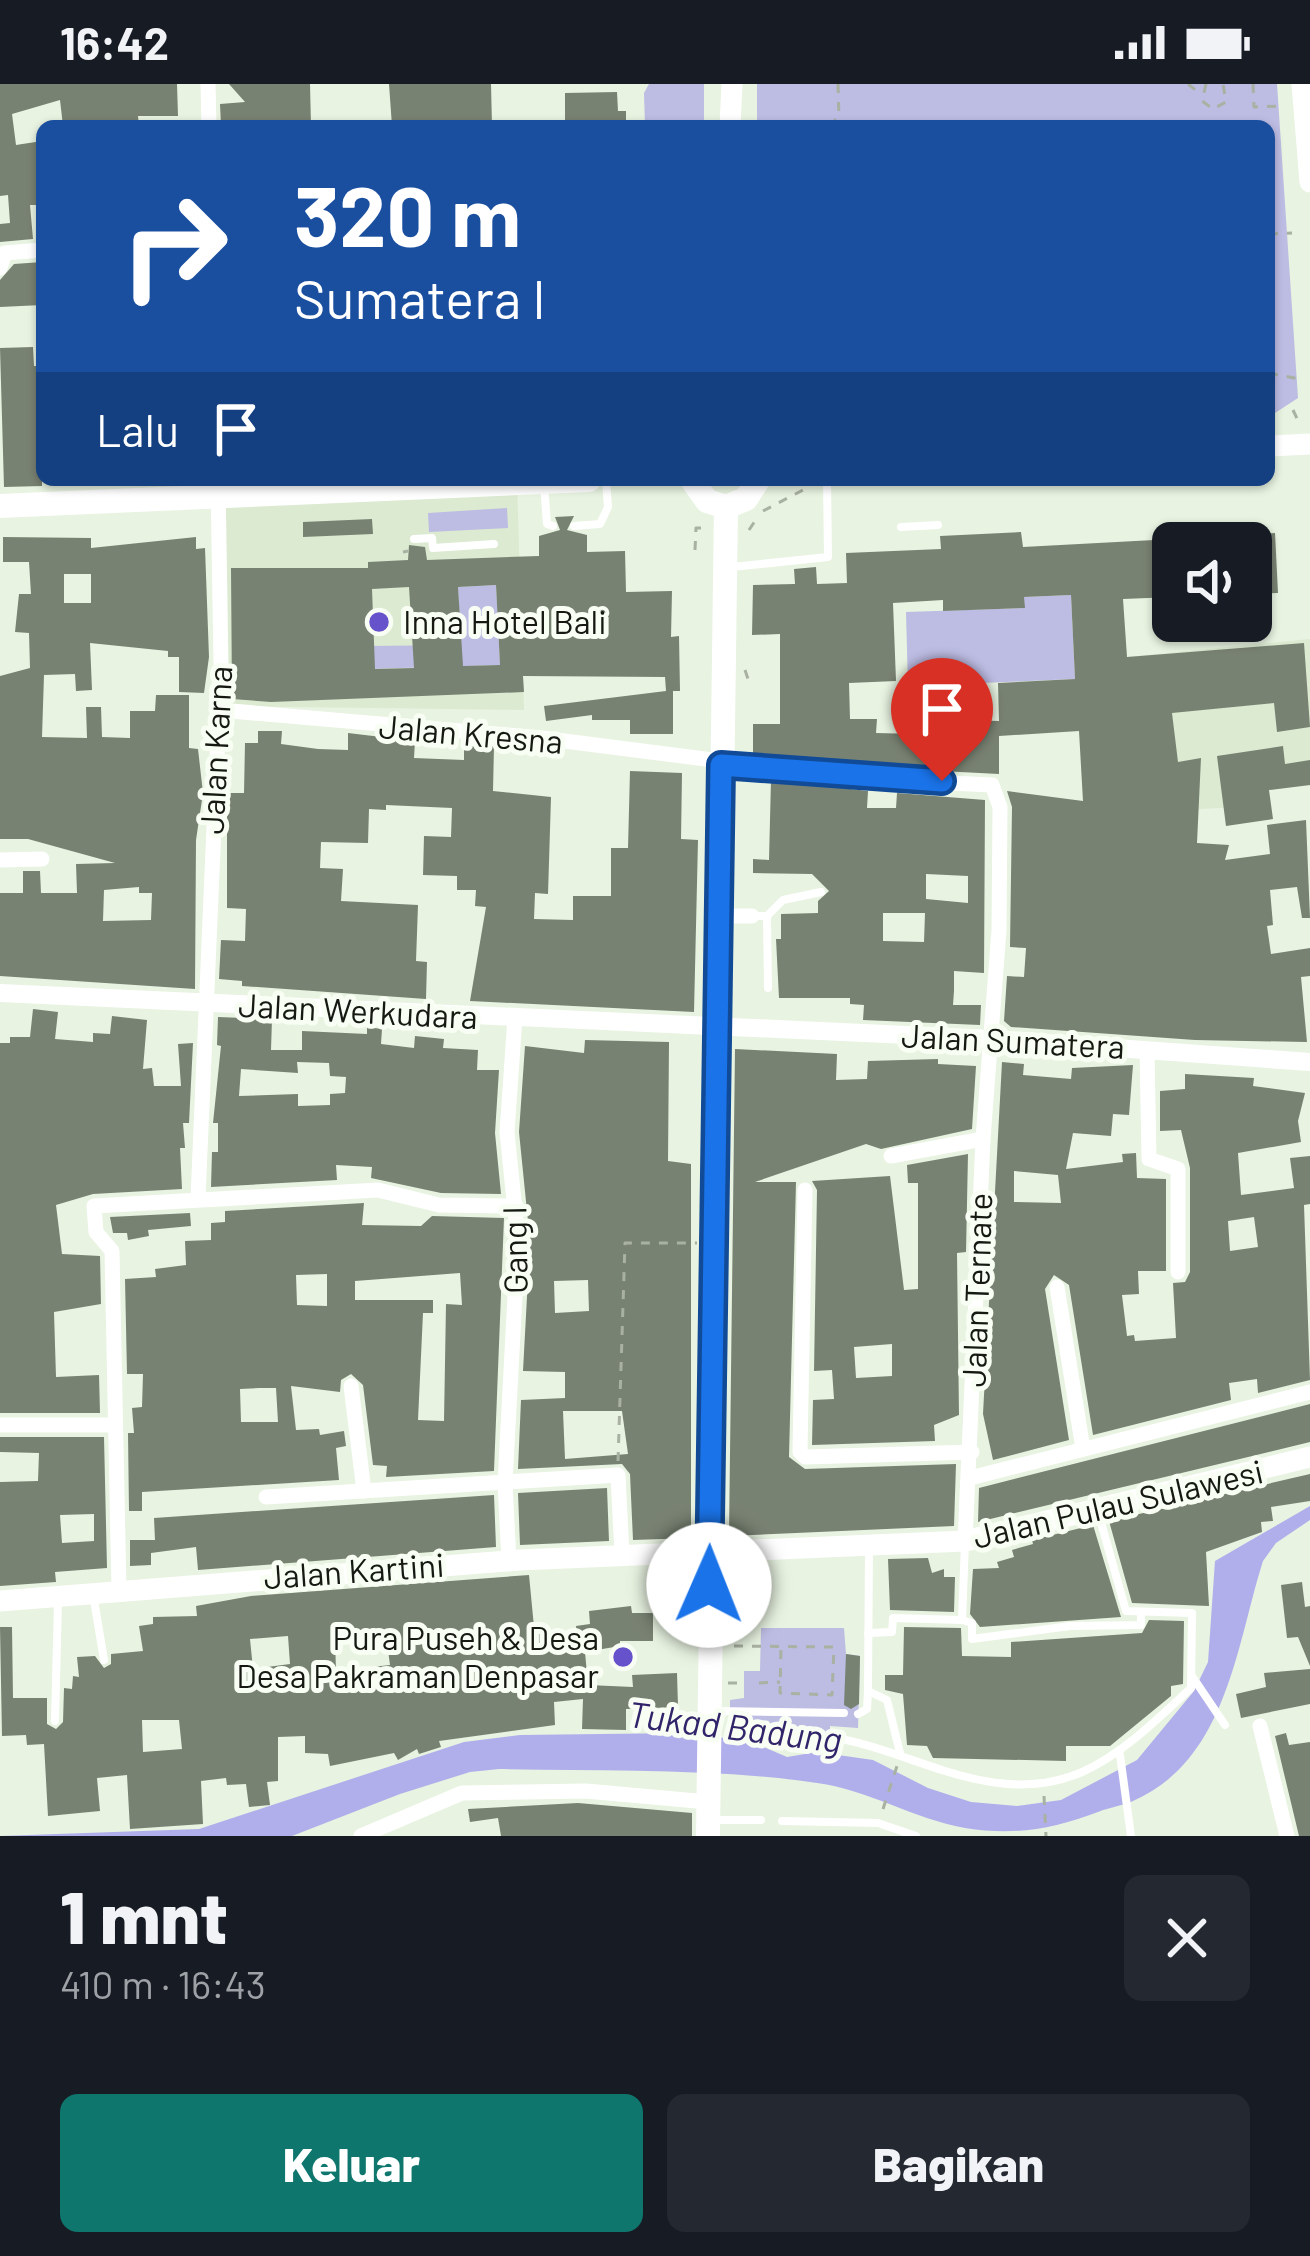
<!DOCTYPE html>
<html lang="id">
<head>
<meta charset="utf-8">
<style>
	body { margin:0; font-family:Barlow,sans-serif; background:#242831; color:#f1f3f6; height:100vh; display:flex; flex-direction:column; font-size:45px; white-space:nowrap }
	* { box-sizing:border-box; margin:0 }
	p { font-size:39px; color:#9ea1a6 }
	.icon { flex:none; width:66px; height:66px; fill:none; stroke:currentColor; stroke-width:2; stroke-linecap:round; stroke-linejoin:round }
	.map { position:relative; height:1752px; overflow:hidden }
	.details { display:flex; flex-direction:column; background:#171b24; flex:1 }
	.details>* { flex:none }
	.hud { position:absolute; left:36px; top:36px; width:1239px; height:366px; border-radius:18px; box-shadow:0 3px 9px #0004; background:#1a4fa0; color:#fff; overflow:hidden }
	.tools { position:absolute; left:1152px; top:438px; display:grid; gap:24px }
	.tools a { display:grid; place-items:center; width:120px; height:120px; border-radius:18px; background:#171b24; box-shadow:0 3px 9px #0004; font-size:60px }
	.pin { position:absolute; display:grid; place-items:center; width:102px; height:102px; color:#fff; margin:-123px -51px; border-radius:50% 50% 50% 0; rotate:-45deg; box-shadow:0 0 12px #0007 }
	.pin .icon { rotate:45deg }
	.me { position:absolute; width:132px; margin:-66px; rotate:1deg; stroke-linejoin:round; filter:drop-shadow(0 0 9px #0008) }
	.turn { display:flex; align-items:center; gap:42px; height:252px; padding:0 60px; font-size:54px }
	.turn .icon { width:156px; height:156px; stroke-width:2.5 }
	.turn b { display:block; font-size:84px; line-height:102px }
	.then { display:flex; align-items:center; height:114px; padding:0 60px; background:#0003; gap:24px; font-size:45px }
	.round { display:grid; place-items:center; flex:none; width:126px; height:126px; border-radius:18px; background:#242831 }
	.headline { display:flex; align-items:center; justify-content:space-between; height:204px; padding:0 60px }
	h1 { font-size:72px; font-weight:800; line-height:90px }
	.cta { display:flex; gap:24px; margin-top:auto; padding:24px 60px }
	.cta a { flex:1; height:138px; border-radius:18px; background:#0f766e; color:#fff; font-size:48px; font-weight:800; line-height:138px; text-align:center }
	.cta a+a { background:#242831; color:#f1f3f6 }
	.status { display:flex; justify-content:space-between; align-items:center; height:84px; padding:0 60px; background:#171b24; direction:ltr }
	.status svg { height:33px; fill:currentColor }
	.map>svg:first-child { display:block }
	.built { fill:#dbead1 }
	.green { fill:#bdbce3 }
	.water { fill:#b1afeb }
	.building { fill:#788272; fill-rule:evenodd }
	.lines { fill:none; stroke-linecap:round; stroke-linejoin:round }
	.path { stroke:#a8b1a2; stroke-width:3; stroke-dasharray:9 9; stroke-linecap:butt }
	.service { stroke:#fff; stroke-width:8 }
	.minor { stroke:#fff; stroke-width:15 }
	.tertiary { stroke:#fff; stroke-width:18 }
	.secondary { stroke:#fff; stroke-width:21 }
	.primary { stroke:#fff; stroke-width:24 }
	.route-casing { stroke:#114b97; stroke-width:30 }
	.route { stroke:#1a73e8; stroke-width:21 }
	.poi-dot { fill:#6652cb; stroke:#f8fef3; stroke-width:4.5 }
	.labels { text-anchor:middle; stroke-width:10; stroke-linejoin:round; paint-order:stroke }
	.poi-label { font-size:33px; fill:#151912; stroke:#f8fef3; text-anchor:start }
	.street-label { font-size:33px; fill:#151912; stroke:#f8fef3 }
	.water-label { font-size:36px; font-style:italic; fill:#31246a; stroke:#f8fef3 }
</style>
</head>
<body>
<div class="status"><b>16:42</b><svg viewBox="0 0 49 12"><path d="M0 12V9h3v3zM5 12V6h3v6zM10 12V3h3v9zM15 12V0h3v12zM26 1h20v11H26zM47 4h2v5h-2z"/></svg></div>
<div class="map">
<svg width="1310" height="1752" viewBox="0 0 1310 1752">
	<rect width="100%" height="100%" fill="#e8f3e1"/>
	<!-- built -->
	<g class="built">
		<path d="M225,396H540L517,398L524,626L226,622Z"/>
		<path d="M1310,555V701L1236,710L1237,723L1165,727L1127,573Z"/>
	</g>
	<!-- green -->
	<g class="green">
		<path d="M649,0H704V42H645L644,9Z"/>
		<path d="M757,0H1277L1298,314L1269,333V42H757Z"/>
		<path d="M507,424L508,444L429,448L428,429Z"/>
		<path d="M496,501L500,581L368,585L367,562L461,561L458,503Z"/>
		<path d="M1071,511L1075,595L908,602L906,528L1024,524V513Z"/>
		<path d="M761,1544H844L846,1570L860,1572L858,1644L830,1642V1661L730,1646V1616L744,1614V1587H760Z"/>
	</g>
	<!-- water -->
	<path class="water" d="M1310,1422V1436L1276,1459L1263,1477C1236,1562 1227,1676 1133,1717C1122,1722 1110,1723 1098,1728C1053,1745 1014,1752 965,1744C914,1735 869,1706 817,1699C717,1684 603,1687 499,1685L470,1688L400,1710L292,1752H0L199,1745L464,1658L520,1651L683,1649L750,1657L787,1673L817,1668L873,1676L928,1704L971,1718L1017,1722L1061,1716L1137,1676L1194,1607L1208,1578L1215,1477Z"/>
	<!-- building -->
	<g class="building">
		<path d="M0,0H177L178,32H138L139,42H63L60,16L12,30L16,61L42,57V110L41,121H30L33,155L0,158V140L10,139L8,111L0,112Z"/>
		<path d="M229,0H310L311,42H221L220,20L245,18Z"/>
		<path d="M389,0H491L492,42H392Z"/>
		<path d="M617,8L618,27H626V42H565V9Z"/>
		<path d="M42,178V221L0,223V196L14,180Z"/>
		<path d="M33,263L34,282H42V402L4,403L0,264Z"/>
		<path d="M574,432L567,446L587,451V468L625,467L626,508L672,507L671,553L679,552L680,607H673V650H630V636H592V631L546,637L544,622L666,607L665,593L523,592L524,608L271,618L232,615L231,484H368V478L408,476L409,461L425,463L427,476L539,472V452L560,446L555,433ZM496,501L500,581L463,582L458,503ZM409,503L414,584L375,585L372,505Z"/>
		<path d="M372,435L373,450L303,453V438Z"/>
		<path d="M1021,448L1023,463L1173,455V513L1123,515L1127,573L1304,559L1310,643L1277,648L1274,619L1172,629L1178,678L1201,674L1197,759L1229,761L1225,776L1270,770L1267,741L1306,736L1310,834H1302L1297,803L1270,806L1273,841L1267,842L1271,870L1310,864V892L1301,893L1307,958L1195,956L1011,943L1004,937L1007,892L1024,893L1026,864L1010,863L1012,723L1007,707L1083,717L1079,647L999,652V690L863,683L753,669V640H780V550L752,551L753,501L795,500L794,485L816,483L817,500L847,499L846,469L941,465L940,452ZM1071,511L1075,595L998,599L999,637L918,635V650L876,649L877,635H850L849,599L896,597L893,519L943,516V527L1025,524L1024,513Z"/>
		<path d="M1275,449L1278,509L1251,510V450Z"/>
		<path d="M3,453L91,454V464L196,453V465L205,464L209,573L204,609L179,608V573H168V567L90,559L92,606L76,607L75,590L44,591L42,653L87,654L86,623H101L102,653L130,654V627H155L156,611H189V664L198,665L203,709L196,756L195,905L0,892V809H23V787H40L41,809H77L76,780L115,779L28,755H0V592L30,584L29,549L15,548L19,510H31L29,478H3ZM64,490H91V519H64ZM139,803V809H152L151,836L103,837L104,806Z"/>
		<path d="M258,647H282L281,660L318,665L348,666V649L415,657L414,674L464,676V659L494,662L493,707L551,713L548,810L535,809L534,835L573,836V812H611V764H628L630,687L682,689L681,755L698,756L694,928L470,917L486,823L475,822L476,806H457V792L423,791L424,752L451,753L452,724L386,721V726L369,725L368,759L321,758L320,784L343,785L341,817L418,821L416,877L427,878L426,915L242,902V897L219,895L221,856L245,857L246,825L227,824V709H244L245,659H258Z"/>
		<path d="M1283,662L1285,680L1310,676V701L1269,706L1273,735L1226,742L1217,672Z"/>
		<path d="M771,696L868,707L867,724H896L897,709L985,716L984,889L954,887V907L953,921H981L980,941L863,936L864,921L850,920V914H779L776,855H781V830L818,829V817L829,807L812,790L753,789V775L769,776ZM926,790L968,792V819L926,815ZM883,829H925L924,858L883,857Z"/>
		<path d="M33,925L58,928L55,955L93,958V949L110,950L112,932L147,936L143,985L152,984L154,1002H181L178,960L193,959L189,1039H183L185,1064H180L182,1105L93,1110L56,1121L62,1170L100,1172L101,1220L54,1228L56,1293L99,1291L100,1329H0V959H10V953H30Z"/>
		<path d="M218,933L272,935L271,966H302V947L367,950V943L382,945L381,960L414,964L415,952L444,955L443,964L478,966L477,986H499L495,1049L501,1110L441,1109L371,1094L372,1083L336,1081L337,1096L211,1103L212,1068H218V1039H213L221,962L217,961ZM297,978L329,979L330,992L346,993L345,1009L330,1010V1021L298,1022V1010L239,1012L241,985L298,989Z"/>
		<path d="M585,956L669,958L668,1077L691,1080V1454L633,1456L630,1390L622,1380L518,1385L521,1316L565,1314V1288L523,1287L530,1157L519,1048L525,962L584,969ZM588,1196L589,1227L555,1229L554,1197ZM563,1327H622L628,1370L565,1375Z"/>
		<path d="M735,965L837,970L836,996L867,995L868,977L938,975V980L976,982L972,1045L881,1065L866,1060L755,1098H796L789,1373L805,1385L956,1380L954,1442L729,1452Z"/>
		<path d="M1002,978L1024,980L1023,991L1071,995L1072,984L1133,981L1129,1031L1113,1030L1111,1052L1073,1049L1066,1085L1123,1078L1122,1070L1136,1069L1137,1094L1166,1095V1187H1138L1139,1210L1122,1211L1127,1252L1134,1251L1135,1257L1176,1254L1173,1199L1185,1198L1190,1188V1084L1181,1046L1160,1047V1007L1185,1005V990L1254,994L1253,1002L1305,1009L1298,1037L1301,1058L1238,1069L1241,1111L1294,1104L1290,1074L1310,1072V1120L1304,1121L1310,1296L1258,1309L1257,1295L1229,1299L1231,1316L1093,1351L1069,1201L1054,1191L1045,1205L1069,1356L993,1376L983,1330ZM1014,1087L1058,1091L1061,1119L1014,1118ZM1254,1133L1258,1163L1230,1167L1228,1137Z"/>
		<path d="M968,1070L966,1168L957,1169L959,1331L934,1341L935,1357L812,1361L813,1316L834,1315L832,1286L814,1287L817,1106L812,1097L890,1092L904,1206L918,1205V1099H908L907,1081ZM892,1260V1292L856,1294L854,1263Z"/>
		<path d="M364,1119L362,1141L421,1142L432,1132L504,1134L494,1387L386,1393L387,1382L373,1381L363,1301L351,1290L341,1296L340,1308L291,1302L296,1346L319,1345L320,1351L344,1347L346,1362L336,1364L339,1396L142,1408V1427H129L128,1349H134L132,1324L142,1323L143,1290H127L125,1195L156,1193L155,1185L186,1181L185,1157L211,1156V1139L225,1138V1127ZM460,1189L462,1221L446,1220L444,1337L418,1336L423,1229H433V1216H355V1197ZM327,1190V1222L297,1221L296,1191ZM259,1304H276L278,1338H241L240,1305Z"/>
		<path d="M190,1129L191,1142L148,1146L149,1152L128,1156L127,1149H113L110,1133Z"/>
		<path d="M1310,1320V1358L978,1438L979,1404Z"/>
		<path d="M0,1353H104L107,1484L55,1488L56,1498L0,1502V1398L38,1397L39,1369L0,1368ZM94,1430V1457L62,1459L60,1431Z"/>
		<path d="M1310,1390V1417L1271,1423L1273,1437L1261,1438L1262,1448L1206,1468L1209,1522L1132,1519L1109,1437Z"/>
		<path d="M607,1404L609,1457L520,1461L518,1409Z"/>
		<path d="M494,1411L496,1463L198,1486L196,1463L151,1469V1481L130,1482V1456H155L154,1434Z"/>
		<path d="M1093,1441L1121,1533L980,1543L970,1530L973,1485L999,1484L997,1478L1014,1473L1012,1466L1033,1460L1032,1456Z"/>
		<path d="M928,1474L932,1489L944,1485V1493H955L954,1528L890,1526L888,1475Z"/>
		<path d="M529,1491L534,1543L548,1541L549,1555L577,1551L576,1542L590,1540L589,1527L631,1522L632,1529H653V1557H620V1562L585,1568L588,1601L633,1603L632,1591L677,1589L678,1623L626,1625V1646L582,1645L583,1615L554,1618L555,1641L439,1657L441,1663L419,1670L417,1665L398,1676L394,1669L330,1682L328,1670L305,1669V1652L278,1653V1697L267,1698L270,1721L249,1723L246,1700L227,1701L226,1694L201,1697L203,1740L130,1745L127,1691L97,1694L100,1727L48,1732L44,1660L27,1661L26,1651L2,1652L0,1543H12L13,1614H47V1640L56,1645L63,1638L64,1604L72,1605L73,1592L79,1593L77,1573L95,1572L104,1584L111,1580V1570L143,1567L139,1542L153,1540V1533L197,1532L196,1522L251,1512ZM386,1551L390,1581L336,1587L335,1555ZM288,1552L290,1580L253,1585L250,1555ZM142,1636H179L182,1665L143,1668Z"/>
		<path d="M1302,1498L1305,1523L1310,1522V1582L1298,1553L1287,1554L1281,1501Z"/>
		<path d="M1149,1536L1184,1537L1183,1600L1171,1602V1612L1110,1662H1066V1677L933,1674L927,1662L907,1661L903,1610L885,1606V1591H903L904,1543L961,1544L962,1572L1011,1573V1558L1142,1549Z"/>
		<path d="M846,1570L860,1572L859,1620L851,1625L844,1621Z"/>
		<path d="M1310,1585V1620L1241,1634L1236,1610L1266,1603L1264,1589Z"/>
		<path d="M1286,1649L1289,1661L1310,1658V1752H1299L1275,1652Z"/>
		<path d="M578,1719L692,1729V1752H501L498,1734L470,1738L468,1725Z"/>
	</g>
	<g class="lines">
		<!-- path -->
		<g class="path">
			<path d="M838,0L839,35"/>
			<path d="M1188,0L1199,9"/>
			<path d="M1206,0L1202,17L1213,25L1226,18L1223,0"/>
			<path d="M1253,0L1254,23L1282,22"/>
			<path d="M830,42L836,35L844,42"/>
			<path d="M1269,150L1292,149"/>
			<path d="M1269,289L1304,296"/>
			<path d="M1293,326L1300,341"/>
			<path d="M763,427L803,406"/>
			<path d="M749,446L757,434"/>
			<path d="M695,466L696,444H706"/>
			<path d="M403,468L408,467"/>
			<path d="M745,586L749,598"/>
			<path d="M618,1377L625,1159H697"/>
			<path d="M734,1562L834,1563L832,1611L780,1609L781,1563"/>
			<path d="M728,1599H744"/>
			<path d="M759,1599L780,1598"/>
			<path d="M1044,1712L1046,1752"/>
			<path d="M883,1725L897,1682"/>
		</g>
		<!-- service -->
		<g class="service">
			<path d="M544,400L547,440L553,442"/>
			<path d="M574,442L600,440L608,423L606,396"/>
			<path d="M901,443L938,441"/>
			<path d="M414,455L432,454L433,464L494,460"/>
			<path d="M732,483L828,473L827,396"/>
			<path d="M754,832H767L768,904"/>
			<path d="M767,832L783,816L821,808"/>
			<path d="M93,1510L104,1576"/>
			<path d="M962,1536L972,1539V1555L1070,1542L1141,1541V1528"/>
			<path d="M868,1549L892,1548L893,1534L962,1536L965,1459"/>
			<path d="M1192,1592L1225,1641"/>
			<path d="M868,1607L887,1616L900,1669"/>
			<path d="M714,1627L844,1629"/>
			<path d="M858,1630L867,1625L868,1607L869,1464"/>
			<path d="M55,1637L58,1518"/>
			<path d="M829,1653C871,1659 906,1675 945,1687C1063,1724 1109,1681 1191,1604L1192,1529L1126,1527L1098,1428"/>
			<path d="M1120,1671L1131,1752"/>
			<path d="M710,1736H761"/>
			<path d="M782,1737L878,1739L916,1752"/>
		</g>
		<!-- minor -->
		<g class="minor">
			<path d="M208,0L209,42"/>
			<path d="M0,184L5,169L42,166"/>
			<path d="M220,626L541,654L862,695L992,701L1000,723L999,846L983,1055L965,1457"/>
			<path d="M0,776L42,775"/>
			<path d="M717,832H752"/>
			<path d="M1147,965L1149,1075L1178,1085V1188"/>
			<path d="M891,1072L983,1055"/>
			<path d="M805,1106L800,1368L805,1373L972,1368"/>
			<path d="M198,1114L221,581L218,396"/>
			<path d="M1057,1203L1083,1365"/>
			<path d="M351,1302L364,1407"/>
			<path d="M0,1341H115"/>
			<path d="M970,1394L1310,1308"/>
			<path d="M266,1413L618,1391L622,1471"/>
			<path d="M509,1477L505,1399L518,1156L507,1048L515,934"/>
			<path d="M119,1506L112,1167L96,1148L94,1122L378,1106L439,1121L516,1122"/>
			<path d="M1260,1642L1287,1752"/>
			<path d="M361,1752L462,1709L586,1707L708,1718"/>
		</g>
		<!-- tertiary -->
		<path class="tertiary" d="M0,909L992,955L1310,978"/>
		<!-- secondary -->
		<g class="secondary">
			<path d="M1302,0L1310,98"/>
			<path d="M730,42L732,0"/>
			<path d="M1269,362L1310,360"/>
			<path d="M0,1517L519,1476L965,1457L1310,1373"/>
		</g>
		<!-- primary -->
		<g class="primary">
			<path d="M692,396L707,417L726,423"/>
			<path d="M0,422L589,396"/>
			<path d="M726,423L746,415L758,396"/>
			<path d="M708,1752L726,423"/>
		</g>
	</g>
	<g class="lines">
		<!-- route casing -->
		<g class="route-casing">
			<path id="route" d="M709,1501L721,681L942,697"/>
		</g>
		<!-- route -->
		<use href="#route" class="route"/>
	</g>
	<!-- markers -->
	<g class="poi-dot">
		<circle cx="379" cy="538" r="12"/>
		<circle cx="623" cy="1573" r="12"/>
	</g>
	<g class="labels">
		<!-- poi labels -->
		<g class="poi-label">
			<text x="403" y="550">Inna Hotel Bali</text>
			<text x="599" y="1566" text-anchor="end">Pura Puseh &amp; Desa<tspan x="599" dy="38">Desa Pakraman Denpasar</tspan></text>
		</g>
		<!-- street labels -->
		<g class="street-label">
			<text transform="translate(471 650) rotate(5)" y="12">Jalan Kresna</text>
			<text transform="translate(216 666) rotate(-87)" y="12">Jalan Karna</text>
			<text transform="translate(358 927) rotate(3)" y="12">Jalan Werkudara</text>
			<text transform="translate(1013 957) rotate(3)" y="12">Jalan Sumatera</text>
			<text transform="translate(515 1166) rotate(-91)" y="12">Gang I</text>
			<text transform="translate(977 1206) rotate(-88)" y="12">Jalan Ternate</text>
			<text transform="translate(1118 1420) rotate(-13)" y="12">Jalan Pulau Sulawesi</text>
			<text transform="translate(354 1487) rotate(-4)" y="12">Jalan Kartini</text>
		</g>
		<!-- water labels -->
		<g class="water-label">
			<text transform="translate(735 1643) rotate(7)" y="13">Tukad Badung</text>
		</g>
	</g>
</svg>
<div class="tools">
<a><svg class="icon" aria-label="sound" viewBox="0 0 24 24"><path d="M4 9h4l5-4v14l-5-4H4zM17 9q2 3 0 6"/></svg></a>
</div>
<div class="pin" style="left:942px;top:697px;background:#d93025"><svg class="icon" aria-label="arrive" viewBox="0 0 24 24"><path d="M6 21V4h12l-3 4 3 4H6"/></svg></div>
<svg class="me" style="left:709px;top:1501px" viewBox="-20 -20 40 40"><circle r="19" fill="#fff"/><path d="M0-13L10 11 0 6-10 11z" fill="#1a73e8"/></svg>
<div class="hud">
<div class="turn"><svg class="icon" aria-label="right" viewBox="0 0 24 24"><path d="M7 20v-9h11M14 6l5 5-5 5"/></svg><div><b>320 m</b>Sumatera I</div></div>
<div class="then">Lalu<svg class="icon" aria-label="arrive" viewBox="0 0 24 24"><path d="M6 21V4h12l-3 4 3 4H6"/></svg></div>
</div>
</div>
<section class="details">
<div class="headline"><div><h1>1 mnt</h1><p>410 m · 16:43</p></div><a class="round"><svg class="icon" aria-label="close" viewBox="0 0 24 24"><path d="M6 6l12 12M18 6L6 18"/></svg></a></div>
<div class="cta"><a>Keluar</a><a>Bagikan</a></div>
</section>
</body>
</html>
